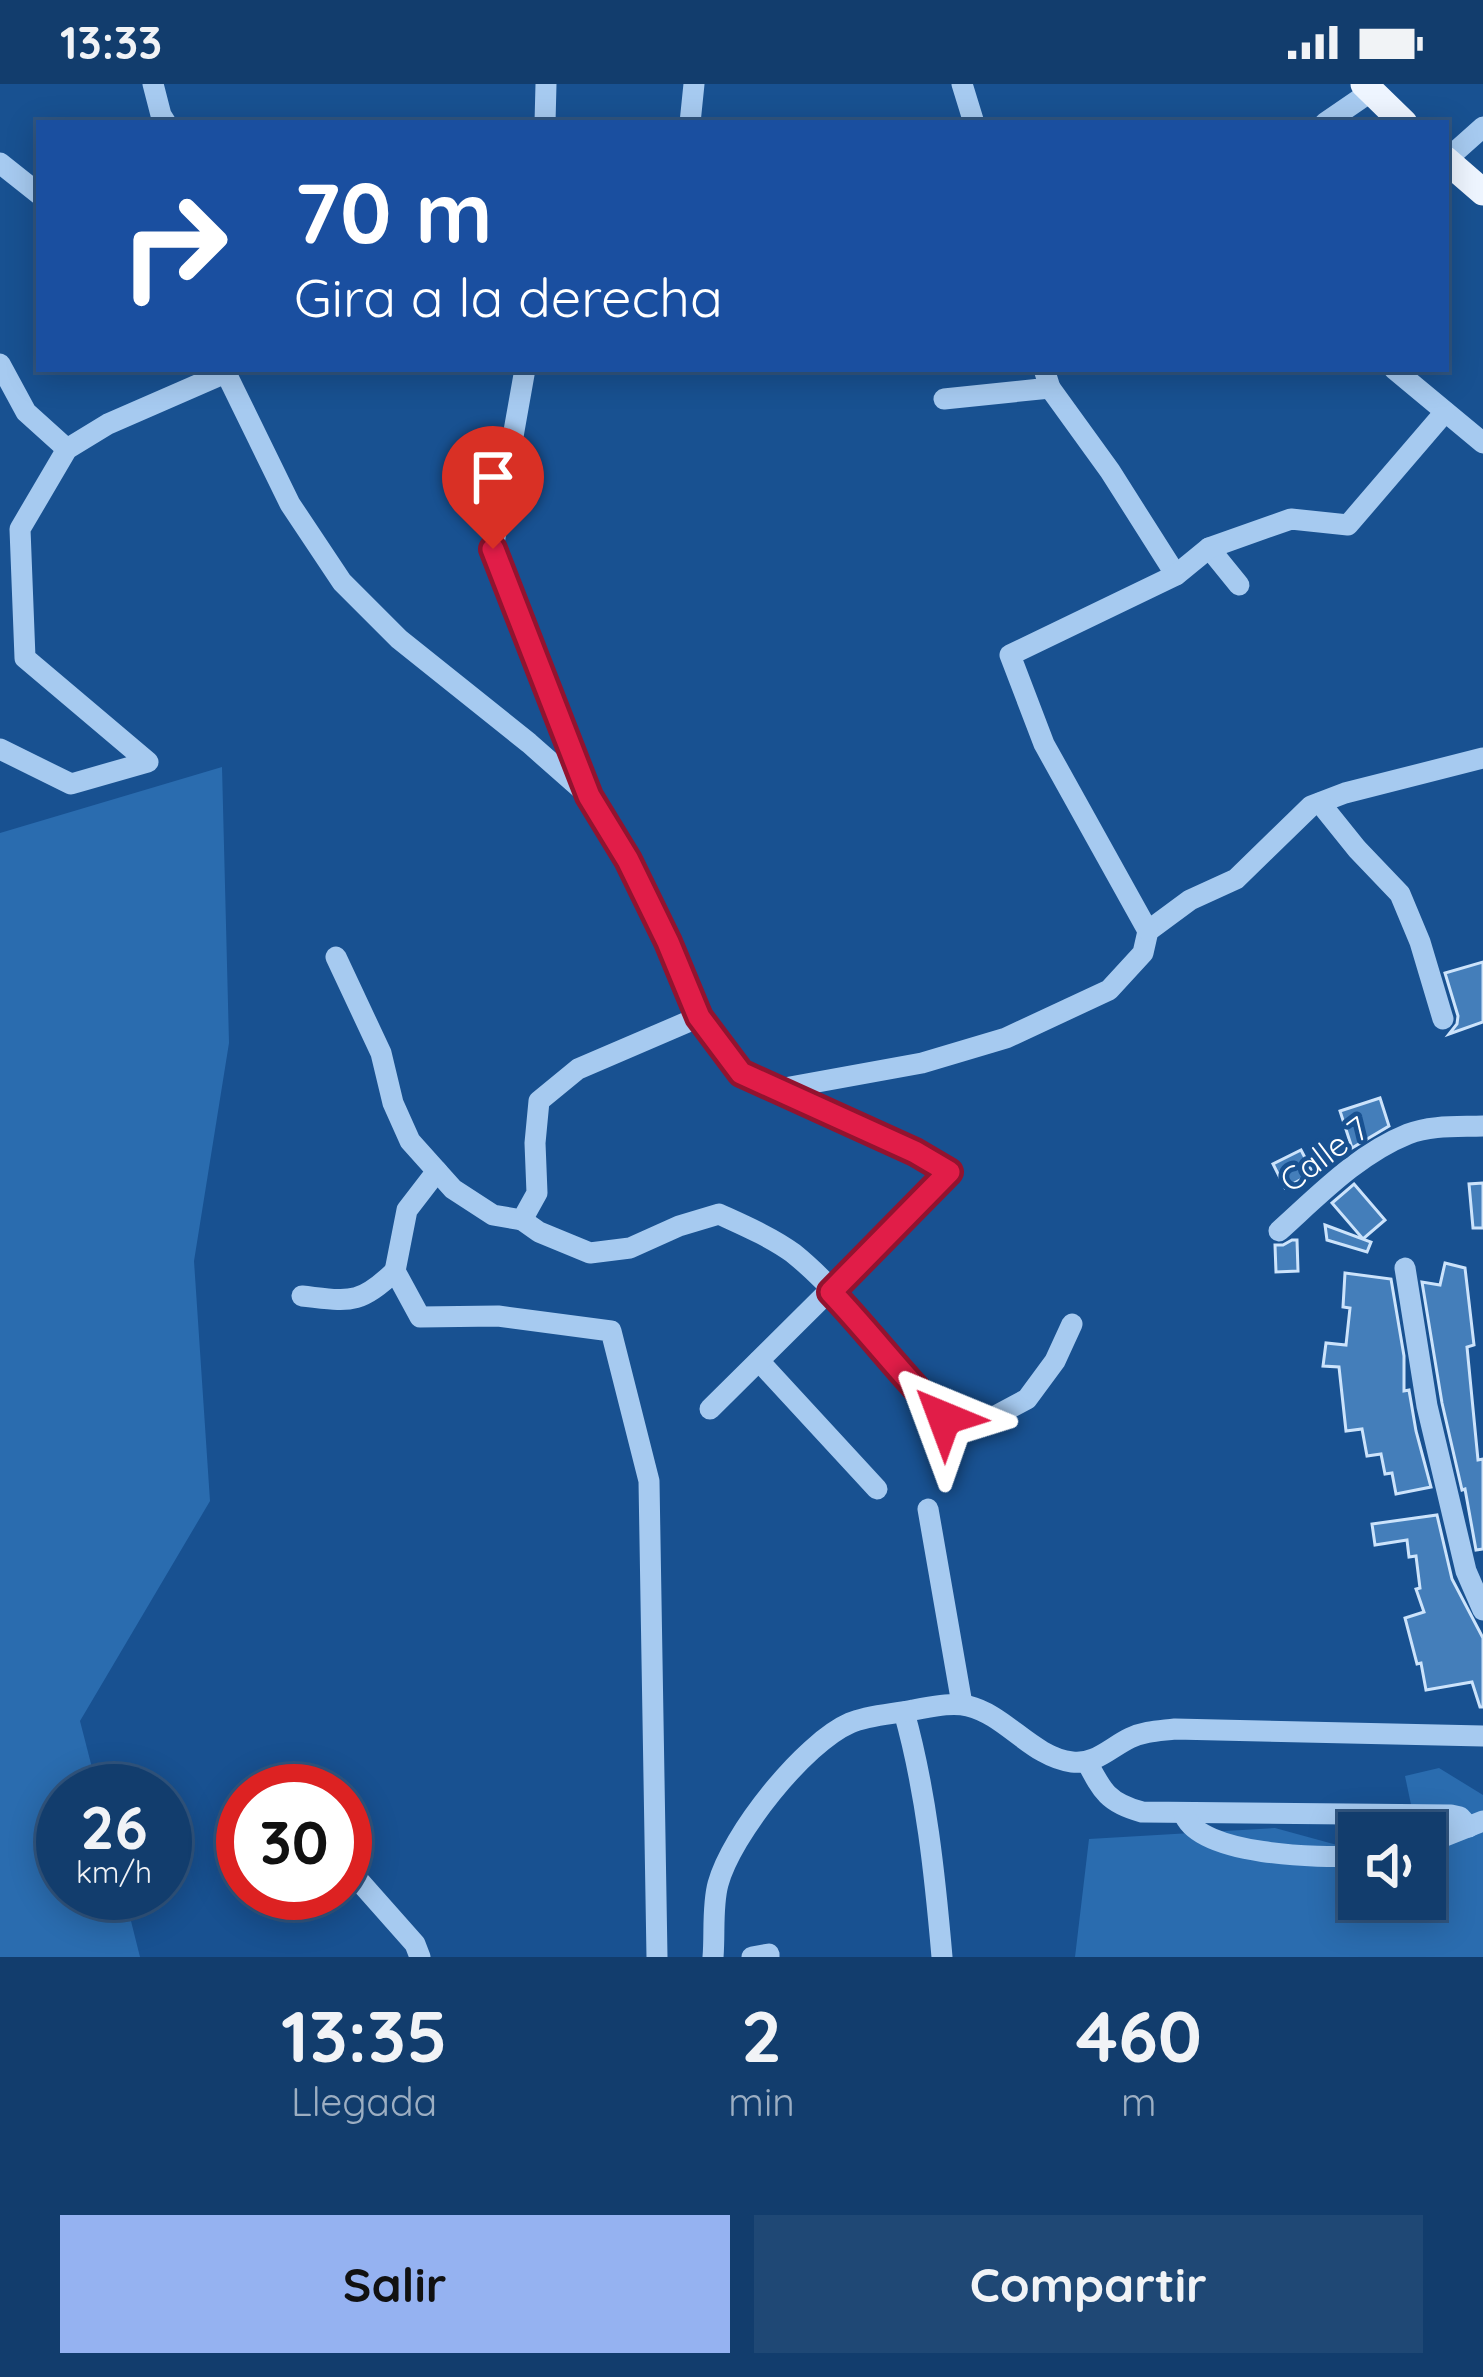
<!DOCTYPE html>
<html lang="es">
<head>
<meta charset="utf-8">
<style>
	body { margin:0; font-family:Quicksand,sans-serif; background:#1f4875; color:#f1f3f6; height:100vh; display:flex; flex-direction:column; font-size:45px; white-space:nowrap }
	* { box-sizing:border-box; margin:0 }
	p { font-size:39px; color:#9caec2 }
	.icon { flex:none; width:66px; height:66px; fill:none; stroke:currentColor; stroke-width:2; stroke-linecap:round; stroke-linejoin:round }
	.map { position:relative; height:1873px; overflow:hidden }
	.details { display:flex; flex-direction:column; background:#123d6d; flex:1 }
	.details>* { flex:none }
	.hud { position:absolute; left:36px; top:36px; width:1413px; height:252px; border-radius:0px; box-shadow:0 6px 30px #0003,0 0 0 3px #315680; background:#1a4fa0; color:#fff; overflow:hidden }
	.controls { position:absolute; left:1338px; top:1728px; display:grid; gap:24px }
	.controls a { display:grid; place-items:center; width:108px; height:108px; border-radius:0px; background:#123d6d; box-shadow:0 6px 30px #0003,0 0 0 3px #315680; font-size:60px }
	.speed { position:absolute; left:36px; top:1680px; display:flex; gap:24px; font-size:60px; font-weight:700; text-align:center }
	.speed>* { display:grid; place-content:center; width:156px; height:156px; border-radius:50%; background:#123d6d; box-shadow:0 6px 30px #0003,0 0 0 3px #315680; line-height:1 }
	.speed small { font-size:30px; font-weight:400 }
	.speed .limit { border:18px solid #d22; background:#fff; color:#111 }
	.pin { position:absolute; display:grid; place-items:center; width:102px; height:102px; color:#fff; margin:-123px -51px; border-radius:50% 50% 50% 0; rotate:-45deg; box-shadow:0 0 12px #0007 }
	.pin .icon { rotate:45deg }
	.me { position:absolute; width:132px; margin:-66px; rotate:316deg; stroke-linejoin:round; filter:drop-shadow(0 0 9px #0008) }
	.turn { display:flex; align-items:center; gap:42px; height:252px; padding:0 60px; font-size:54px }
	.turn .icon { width:156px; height:156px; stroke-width:2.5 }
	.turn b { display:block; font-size:84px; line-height:102px }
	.eta { display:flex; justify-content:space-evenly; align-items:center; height:204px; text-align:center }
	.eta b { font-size:72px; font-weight:700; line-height:84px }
	.primary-button { display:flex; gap:24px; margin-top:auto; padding:24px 60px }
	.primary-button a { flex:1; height:138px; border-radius:0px; background:#95b2f1; color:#111; font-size:48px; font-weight:700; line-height:138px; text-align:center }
	.primary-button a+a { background:#1f4875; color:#f1f3f6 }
	.status { display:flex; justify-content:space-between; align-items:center; height:84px; padding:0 60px; background:#123d6d; direction:ltr }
	.status svg { height:33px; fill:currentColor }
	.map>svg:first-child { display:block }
	.green { fill:#2a6caf }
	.building { fill:#447eba; stroke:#cce3fb; stroke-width:3 }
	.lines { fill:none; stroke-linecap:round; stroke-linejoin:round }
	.minor { stroke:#a6caf0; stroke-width:21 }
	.major { stroke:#eef5ff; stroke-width:27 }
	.route-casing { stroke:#92132f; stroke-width:30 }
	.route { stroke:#e11d48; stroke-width:21 }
	.labels { text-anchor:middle; stroke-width:9; stroke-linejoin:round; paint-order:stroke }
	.street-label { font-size:33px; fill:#fff; stroke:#185191 }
</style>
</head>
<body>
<div class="status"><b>13:33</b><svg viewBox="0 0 49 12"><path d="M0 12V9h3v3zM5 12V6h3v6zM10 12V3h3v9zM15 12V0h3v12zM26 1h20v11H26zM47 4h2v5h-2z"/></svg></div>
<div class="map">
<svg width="1483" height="1873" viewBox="0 0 1483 1873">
	<rect width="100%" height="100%" fill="#185191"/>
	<!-- green -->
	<g class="green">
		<path d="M222,683L229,959L194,1177L210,1417L80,1637L98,1707H63V1809H124L140,1873H0V749Z"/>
		<path d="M1439,1684L1483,1711V1873H1075L1089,1755L1275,1744L1359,1767V1815H1425V1749H1417L1405,1692Z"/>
	</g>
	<!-- building -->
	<g class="building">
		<path d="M1483,878V938L1449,950L1457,940L1458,932L1445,889Z"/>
		<path d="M1380,1014L1389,1042L1352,1064L1340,1027Z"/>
		<path d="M1301,1066L1313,1089L1285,1104L1273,1080Z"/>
		<path d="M1483,1099V1144H1473L1469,1100Z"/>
		<path d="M1354,1100L1385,1136L1363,1155L1332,1119Z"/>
		<path d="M1325,1141L1371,1158L1367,1168L1327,1156Z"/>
		<path d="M1292,1156H1297L1298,1187L1276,1188L1275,1161H1283Z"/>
		<path d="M1445,1179L1465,1184L1474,1261L1467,1263L1478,1376L1483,1375V1465L1476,1466L1465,1405L1462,1406L1442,1319L1422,1198L1440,1201Z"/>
		<path d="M1345,1189L1391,1195L1404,1272V1307L1409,1306L1416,1347L1431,1403L1396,1410L1392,1389L1385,1390L1381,1370L1367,1372L1362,1345L1346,1347L1339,1283L1323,1282L1326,1259L1346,1261L1350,1224L1343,1223Z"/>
		<path d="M1437,1431L1452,1495L1483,1554V1623H1480L1472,1598L1426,1606L1421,1579L1417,1580L1405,1534L1424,1528L1416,1505L1420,1504L1416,1472L1409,1473L1407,1456L1375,1461L1372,1440Z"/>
	</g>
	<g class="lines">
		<!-- minor -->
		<g class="minor">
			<path d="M153,0L161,31L166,39"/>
			<path d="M962,0L974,39"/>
			<path d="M545,39L546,0"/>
			<path d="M690,39L694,0"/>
			<path d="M1325,39L1373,6"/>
			<path d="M1446,76L1483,43"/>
			<path d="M0,79L39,110"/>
			<path d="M0,280L26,328L67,365"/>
			<path d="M224,285L290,420L342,498L399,555L529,659L589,712L628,776L668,858L699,933L741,989L779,1005L922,979L1006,954L1109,906L1143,869L1148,847L1190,816L1236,795L1311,722L1345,709L1483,674"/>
			<path d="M525,285L493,465L586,706"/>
			<path d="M1044,285L1050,304L1110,387L1176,491"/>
			<path d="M1394,285L1483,359"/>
			<path d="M944,315L1050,304"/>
			<path d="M1209,464L1239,501"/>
			<path d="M0,665L71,700L148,678L25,574L20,445L67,365L108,340L225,289"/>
			<path d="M1320,719L1357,765L1400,810L1420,858L1443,935"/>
			<path d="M1148,847L1044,660L1010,571L1176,491L1209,464L1291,435L1348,441L1445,328"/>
			<path d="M336,873L381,969L393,1019L410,1057L453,1105L493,1131L522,1136L537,1109L535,1059L539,1017L578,985L699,933"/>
			<path d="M437,1087L407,1126L395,1187L420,1233L498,1232L611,1247L649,1397L657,1873"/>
			<path d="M522,1136L539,1148L590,1169L630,1164L679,1142L719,1130C743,1141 771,1153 793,1169C851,1216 892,1282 944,1334L986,1337L1027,1315L1055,1277L1072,1240"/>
			<path d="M1279,1147C1318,1112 1358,1070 1408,1050C1431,1041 1459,1043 1483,1042"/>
			<path d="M1405,1184L1427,1322L1466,1487L1483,1526"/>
			<path d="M302,1212C349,1217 359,1222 395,1187"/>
			<path d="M759,1277L877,1405"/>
			<path d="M710,1325L949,1088L915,1068L779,1005"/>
			<path d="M928,1425L962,1620"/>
			<path d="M904,1628C926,1706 935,1792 942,1873"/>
			<path d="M1087,1678C1102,1707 1108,1719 1142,1728L1451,1731L1460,1733L1469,1743"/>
			<path d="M1184,1730C1199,1772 1320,1774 1359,1772"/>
			<path d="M1425,1760L1483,1737"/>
			<path d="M345,1781L415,1860L420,1873"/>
			<path d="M713,1873C715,1850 712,1822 718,1800C731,1751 804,1659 850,1639C868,1631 894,1630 913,1626C931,1623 951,1618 968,1622C1006,1631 1032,1673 1072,1678C1095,1681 1111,1663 1130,1654C1145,1647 1159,1647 1175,1645L1483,1652"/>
			<path d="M752,1873L769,1870V1873"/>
		</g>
		<!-- major -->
		<g class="major">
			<path d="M1364,0L1404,39"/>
			<path d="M1446,76L1483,108"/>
		</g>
	</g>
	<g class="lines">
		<!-- route casing -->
		<g class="route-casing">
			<path id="route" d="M493,465L589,712L628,776L668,858L699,933L741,989L915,1068L949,1088L831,1208C870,1249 904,1294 944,1334"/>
		</g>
		<!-- route -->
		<use href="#route" class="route"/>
	</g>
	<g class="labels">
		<!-- street labels -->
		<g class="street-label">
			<text transform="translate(1324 1070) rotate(-37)" y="12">Calle 7</text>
		</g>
	</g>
</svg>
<div class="controls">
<a><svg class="icon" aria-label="sound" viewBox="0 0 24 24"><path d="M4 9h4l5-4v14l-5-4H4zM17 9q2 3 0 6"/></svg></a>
</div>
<div class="speed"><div>26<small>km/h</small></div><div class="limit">30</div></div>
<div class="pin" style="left:493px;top:465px;background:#d93025"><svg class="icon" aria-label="arrive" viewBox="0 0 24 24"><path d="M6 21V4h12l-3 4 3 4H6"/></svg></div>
<svg class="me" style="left:944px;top:1334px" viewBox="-20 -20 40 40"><path d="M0-17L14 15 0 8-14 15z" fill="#e11d48" stroke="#fff" stroke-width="4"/></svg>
<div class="hud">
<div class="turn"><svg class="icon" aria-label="right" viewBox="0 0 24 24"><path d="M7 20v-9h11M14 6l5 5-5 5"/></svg><div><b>70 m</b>Gira a la derecha</div></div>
</div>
</div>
<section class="details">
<div class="eta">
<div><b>13:35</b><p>Llegada</p></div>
<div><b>2</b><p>min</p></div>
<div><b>460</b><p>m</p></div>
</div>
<div class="primary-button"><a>Salir</a><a>Compartir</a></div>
</section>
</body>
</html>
